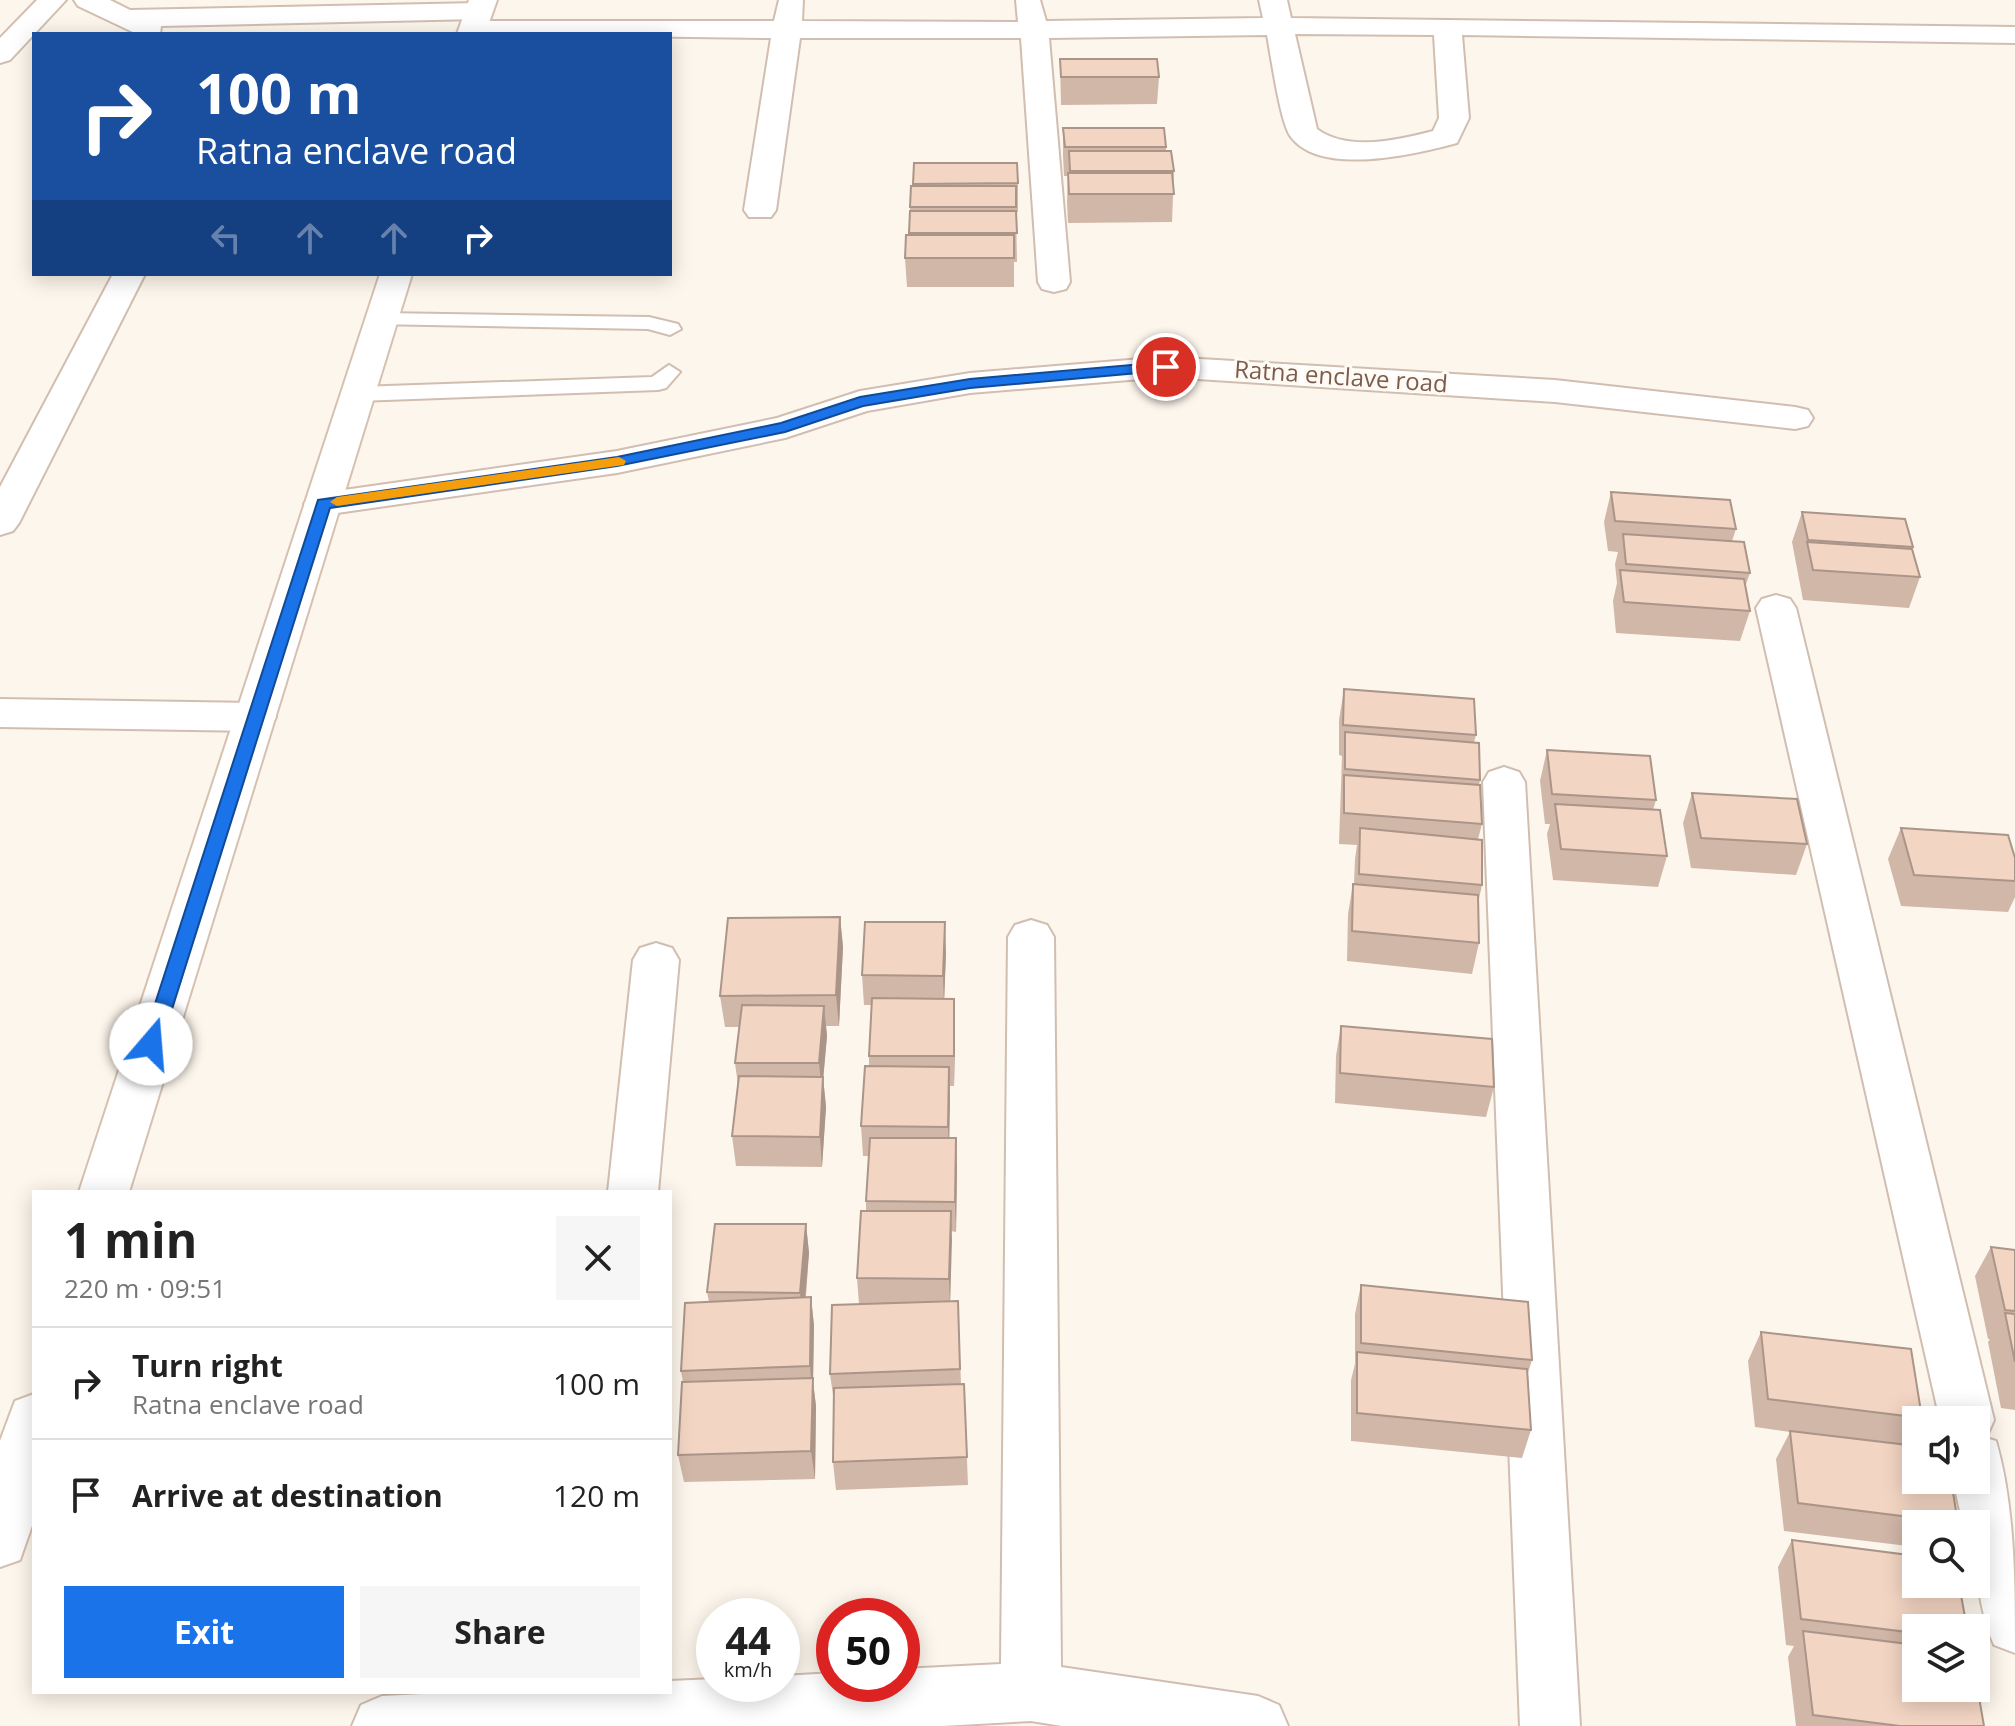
<!DOCTYPE html>
<html lang="en">
<head>
<meta charset="utf-8">
<style>
	body { margin:0; font-family:"Open Sans",sans-serif; background:#f6f6f6; color:#222; height:100vh; display:flex; flex-direction:column; font-size:30px; white-space:nowrap }
	* { box-sizing:border-box; margin:0 }
	p { font-size:26px; color:#767676 }
	.icon { flex:none; width:44px; height:44px; fill:none; stroke:currentColor; stroke-width:2; stroke-linecap:round; stroke-linejoin:round }
	.map { position:relative; flex:1; overflow:hidden }
	.side { position:absolute; left:32px; top:1190px; width:640px; height:504px; display:flex; flex-direction:column; background:#fff; border-radius:0px; box-shadow:0 4px 20px #0003 }
	.side>* { flex:none }
	.guide { position:absolute; left:32px; top:32px; width:640px; height:244px; border-radius:0px; box-shadow:0 4px 20px #0003; background:#1a4fa0; color:#fff; overflow:hidden }
	.fabs { position:absolute; left:1902px; top:1406px; display:grid; gap:16px }
	.fabs a { display:grid; place-items:center; width:88px; height:88px; border-radius:0px; background:#fff; box-shadow:0 4px 20px #0003; font-size:40px }
	.speed { position:absolute; left:696px; top:1598px; display:flex; gap:16px; font-size:40px; font-weight:700; text-align:center }
	.speed>* { display:grid; place-content:center; width:104px; height:104px; border-radius:50%; background:#fff; box-shadow:0 4px 20px #0003; line-height:1 }
	.speed small { font-size:20px; font-weight:400 }
	.speed .limit { border:12px solid #d22; background:#fff; color:#111 }
	.pin { position:absolute; display:grid; place-items:center; width:68px; height:68px; color:#fff; margin:-34px; border:4px solid #fff; border-radius:50%; box-shadow:0 2px 8px #0007 }
	.me { position:absolute; width:88px; margin:-44px; rotate:18deg; stroke-linejoin:round; filter:drop-shadow(0 0 6px #0008) }
	.turn { display:flex; align-items:center; gap:28px; height:168px; padding:0 32px; font-size:36px }
	.turn .icon { width:104px; height:104px; stroke-width:2.5 }
	.turn b { display:block; font-size:56px; line-height:68px }
	.lanes { display:flex; align-items:center; height:76px; padding:0 32px; background:#0003; justify-content:center; gap:40px; direction:ltr }
	.lanes .off { opacity:.35 }
	.round { display:grid; place-items:center; flex:none; width:84px; height:84px; border-radius:0px; background:#f6f6f6 }
	.summary { display:flex; align-items:center; justify-content:space-between; height:136px; padding:0 32px }
	h1 { font-size:48px; font-weight:700; line-height:60px }
	.action { display:flex; gap:16px; margin-top:auto; padding:16px 32px }
	.action a { flex:1; height:92px; border-radius:0px; background:#1a73e8; color:#fff; font-size:32px; font-weight:700; line-height:92px; text-align:center }
	.action a+a { background:#f6f6f6; color:#222 }
	ul { padding:0; list-style:none }
	li { display:flex; align-items:center; gap:24px; height:112px; padding:0 32px; border-top:2px solid #e0e0e0 }
	li div { flex:1 }
	li b { display:block; font-size:30px }
	li em { font-style:normal }
	.map>svg:first-child { display:block }
	.lines { fill:none; stroke-linecap:round; stroke-linejoin:round }
	.service-casing { stroke:#d1beb0; stroke-width:4 }
	.minor-casing { stroke:#d1beb0; stroke-width:4 }
	.secondary-casing { stroke:#d6c0b0; stroke-width:4 }
	.service { fill:#fff; fill-rule:evenodd }
	.minor { fill:#fff; fill-rule:evenodd }
	.secondary { fill:#fff; fill-rule:evenodd }
	.wall { fill:#d1b7a8 }
	.shaded-wall { fill:#aa9588 }
	.building { fill:#f3d5c3; stroke:#aa9588; stroke-width:2 }
	.route { fill:#1a73e8; stroke:#114b97; stroke-width:2 }
	.slow { fill:#f59e0b }
	.labels { text-anchor:middle; stroke-width:6; stroke-linejoin:round; paint-order:stroke }
	.street-label { font-size:24px; fill:#7a5c4d; stroke:#fffaf3 }
</style>
</head>
<body>
<div class="map">
<svg width="2015" height="1726" viewBox="0 0 2015 1726">
	<rect width="100%" height="100%" fill="#fdf6ec"/>
	<g class="lines">
		<!-- service casing -->
		<g class="service-casing">
			<g id="service">
				<path d="M381,313L649,317L678,324L681,329L670,335L648,329L373,324L370,319Z"/>
				<path d="M669,365L680,372L666,388L658,390L358,401L347,394L358,387L652,377Z"/>
			</g>
		</g>
		<!-- minor casing -->
		<g class="minor-casing">
			<g id="minor">
				<path d="M37,0H66L10,60L0,63V38Z"/>
				<path d="M74,0H110L130,10L479,3L489,5L493,11L489,17L479,19L161,26L160,34H137L78,6Z"/>
				<path d="M779,0H803L802,21L1018,22L1016,0H1040L1046,21L1263,18L1259,0H1287L1291,18L2015,27V43L1462,35L1469,118L1457,143C1416,154 1321,177 1291,137C1280,123 1271,55 1267,35L1049,38L1070,282L1066,289L1054,292L1042,289L1038,282L1021,38H800L776,210L771,217H749L744,210L771,38L462,34L459,29L463,23L473,21H774ZM1295,34L1434,35L1439,118L1433,131C1399,140 1348,152 1317,129Z"/>
				<path d="M113,274H145L19,523L13,531L0,535V487Z"/>
				<path d="M1166,357L1555,380L1795,407L1808,410L1813,418L1808,426L1795,429L1555,402L1166,377L970,393L867,411L785,438L617,473L323,515L310,512L304,504L310,496L323,493L617,451L777,418L860,391L970,373Z"/>
				<path d="M1776,595L1790,599L1796,608L1994,1420L1986,1438L1996,1441C2015,1506 2015,1583 2015,1653L1994,1645C1977,1605 1976,1567 1976,1524H1963L1953,1480H1976V1420H1940L1756,608L1762,599Z"/>
				<path d="M0,699L255,703L270,707L276,717L270,727L255,731L0,727Z"/>
				<path d="M1504,767L1519,772L1525,782L1580,1726H1520L1483,782L1489,772Z"/>
				<path d="M1031,920L1047,925L1054,937L1061,1667L1258,1696L1279,1705L1288,1726H1062L1031,1721L942,1726H352L361,1705L382,1696L462,1692H670V1681L714,1679V1684H782V1676L834,1673V1684H902V1669L1001,1664L1008,937L1015,925Z"/>
				<path d="M656,943L672,948L679,960L658,1192H608L633,960L640,948Z"/>
			</g>
		</g>
		<!-- secondary casing -->
		<g class="secondary-casing">
			<g id="secondary">
				<path d="M469,0H497L485,34H457Z"/>
				<path d="M380,274H412L129,1192H79Z"/>
				<path d="M34,1394V1520L20,1560L0,1567V1441L15,1401Z"/>
			</g>
		</g>
		<!-- service -->
		<use href="#service" class="service"/>
		<!-- minor -->
		<use href="#minor" class="minor"/>
		<!-- secondary -->
		<use href="#secondary" class="secondary"/>
	</g>
	<!-- wall -->
	<g class="wall">
		<path d="M1060,59L1159,77L1157,104L1061,105Z"/>
		<path d="M1063,128L1166,147V151L1174,171L1172,222L1068,223L1067,202L1068,176H1064L1063,156Z"/>
		<path d="M914,163L1018,183V212H1016L1017,262H1014V287H907L905,258L909,235L911,186H913Z"/>
		<path d="M1611,492L1736,529L1732,541L1750,573L1745,587L1750,611L1740,641L1616,633L1613,601L1617,583L1615,564L1618,552L1608,551L1604,522Z"/>
		<path d="M1802,512L1913,547L1912,550L1920,577L1909,608L1803,600L1792,542Z"/>
		<path d="M1344,689L1476,735L1474,742L1480,780L1479,785L1482,824L1478,839L1482,885L1478,903L1479,943L1472,974L1347,961L1348,914L1353,884H1354L1355,859L1357,845L1339,844L1342,756L1339,755V720Z"/>
		<path d="M1547,750L1656,800L1653,810L1667,856L1658,887L1553,880L1547,834L1550,824H1545L1540,781Z"/>
		<path d="M1692,793L1807,844L1796,875L1691,868L1683,823Z"/>
		<path d="M1901,828L2015,858V897L2008,912L1901,906L1888,859Z"/>
		<path d="M840,917L843,947L839,1026H826L827,1036L823,1077L826,1107L822,1167L736,1166L732,1136L738,1085L735,1063L739,1027H725L720,996Z"/>
		<path d="M946,952L944,999L955,1029L954,1086H950L949,1138H956L957,1168L956,1232L951,1231L950,1301H958L961,1384H964L968,1485L836,1490L833,1462L834,1402L830,1374L859,1304L857,1278L866,1211V1201L869,1156H863L861,1126L869,1066V1056L872,1005H864L862,975Z"/>
		<path d="M1341,1026L1494,1087L1486,1117L1335,1103L1336,1056Z"/>
		<path d="M806,1224L809,1253L806,1297H811L814,1326L813,1382L816,1406L815,1479L684,1482L678,1455L683,1382L681,1371L709,1302L707,1292Z"/>
		<path d="M1991,1247L2015,1250V1410L2001,1408L1988,1342L1990,1339H1988L1975,1276Z"/>
		<path d="M1361,1285L1532,1360L1528,1373L1531,1430L1522,1458L1351,1441V1380L1355,1364V1314Z"/>
		<path d="M1761,1332L1922,1418L1921,1420H1916V1429L1907,1445L1958,1524H1916V1547L1784,1531L1776,1459L1790,1432L1755,1427L1748,1361Z"/>
		<path d="M1792,1540L1916,1628V1688L1984,1726H1796L1788,1657L1794,1646L1786,1645L1778,1567Z"/>
	</g>
	<!-- shaded-wall -->
	<g class="shaded-wall">
		<path d="M840,917L843,947L839,1026L836,995Z"/>
		<path d="M945,922L946,952L944,1006L943,976Z"/>
		<path d="M954,999L955,1029L954,1086Z"/>
		<path d="M824,1006L827,1036L822,1093L819,1063Z"/>
		<path d="M949,1067L950,1097L949,1157L948,1127Z"/>
		<path d="M823,1077L826,1107L822,1167L820,1137Z"/>
		<path d="M956,1138L957,1168L956,1232L955,1202Z"/>
		<path d="M951,1211L952,1240L950,1308L949,1279Z"/>
		<path d="M806,1224L809,1253L803,1322L800,1293Z"/>
		<path d="M811,1297L814,1326L813,1382L816,1406L815,1479L811,1451L812,1391L810,1366Z"/>
	</g>
	<!-- building -->
	<g class="building">
		<path d="M1060,59H1157L1159,77H1061Z"/>
		<path d="M1063,128H1164L1166,147H1065Z"/>
		<path d="M1069,151H1171L1174,171H1070Z"/>
		<path d="M914,163H1017L1018,183L913,184Z"/>
		<path d="M1068,173H1172L1174,194H1069Z"/>
		<path d="M911,186H1016V207H910Z"/>
		<path d="M910,211H1016L1017,233H909Z"/>
		<path d="M906,235H1014V258H905Z"/>
		<path d="M1611,492L1730,500L1736,529L1615,521Z"/>
		<path d="M1802,512L1905,519L1913,547L1808,540Z"/>
		<path d="M1623,534L1744,542L1750,573L1626,564Z"/>
		<path d="M1807,542L1912,549L1920,577L1813,570Z"/>
		<path d="M1620,570L1744,579L1750,611L1624,602Z"/>
		<path d="M1344,689L1474,699L1476,735L1343,725Z"/>
		<path d="M1345,732L1479,743L1480,780L1345,769Z"/>
		<path d="M1547,750L1650,756L1656,800L1552,794Z"/>
		<path d="M1344,775L1480,785L1482,824L1344,813Z"/>
		<path d="M1692,793L1797,799L1807,844L1701,838Z"/>
		<path d="M1555,804L1660,810L1667,856L1561,849Z"/>
		<path d="M1360,828L1482,840V885L1359,874Z"/>
		<path d="M1901,828L2008,835L2015,858V881L1914,875Z"/>
		<path d="M1353,884L1478,895L1479,943L1352,931Z"/>
		<path d="M840,917L836,995L720,996L728,918Z"/>
		<path d="M865,922H945L943,976L862,975Z"/>
		<path d="M872,998L954,999V1056H869Z"/>
		<path d="M742,1005L824,1006L819,1063H735Z"/>
		<path d="M1341,1026L1492,1039L1494,1087L1340,1073Z"/>
		<path d="M865,1066L949,1067L948,1127L861,1126Z"/>
		<path d="M739,1076L823,1077L820,1137L732,1136Z"/>
		<path d="M870,1138H956L955,1202L866,1201Z"/>
		<path d="M861,1211H951L949,1279L857,1278Z"/>
		<path d="M715,1224H806L800,1293L707,1292Z"/>
		<path d="M1991,1247L2015,1250V1311L2005,1310Z"/>
		<path d="M1361,1285L1528,1302L1532,1360L1361,1343Z"/>
		<path d="M811,1297L810,1366L681,1371L685,1303Z"/>
		<path d="M958,1301L960,1369L830,1374L832,1305Z"/>
		<path d="M2005,1313L2015,1314V1362Z"/>
		<path d="M1761,1332L1911,1349L1922,1418L1768,1399Z"/>
		<path d="M1357,1352L1527,1369L1531,1430L1357,1413Z"/>
		<path d="M813,1378L811,1451L678,1455L682,1382Z"/>
		<path d="M964,1384L967,1457L833,1462L834,1388Z"/>
		<path d="M1790,1431L1916,1446V1480H1951L1958,1523L1798,1503Z"/>
		<path d="M1792,1540L1916,1556V1584H1959L1967,1628H1916V1633L1801,1619Z"/>
		<path d="M1803,1631L1916,1645V1688H1976V1680L1984,1726H1900L1813,1715Z"/>
	</g>
	<!-- route -->
	<path class="route" d="M1166,362L1171,364V370L970,388L863,406L785,432L617,466L330,508L161,1044L158,1049H144L142,1044L318,500L617,457L781,423L860,397L970,379Z"/>
	<!-- slow -->
	<path class="slow" d="M619,457L626,461L624,465L337,506L330,502L337,497Z"/>
	<g class="labels">
		<!-- street labels -->
		<g class="street-label">
			<text transform="translate(1341 377) rotate(4)" y="8">Ratna enclave road</text>
		</g>
	</g>
</svg>
<div class="fabs">
<a><svg class="icon" aria-label="sound" viewBox="0 0 24 24"><path d="M4 9h4l5-4v14l-5-4H4zM17 9q2 3 0 6"/></svg></a>
<a><svg class="icon" aria-label="search" viewBox="0 0 24 24"><circle cx="10" cy="10" r="6"/><path d="M15 15l6 6"/></svg></a>
<a><svg class="icon" aria-label="layers" viewBox="0 0 24 24"><path d="M12 4l9 5-9 5-9-5zM3 14l9 5 9-5"/></svg></a>
</div>
<div class="speed"><div>44<small>km/h</small></div><div class="limit">50</div></div>
<div class="pin" style="left:1166px;top:367px;background:#d93025"><svg class="icon" aria-label="arrive" viewBox="0 0 24 24"><path d="M6 21V4h12l-3 4 3 4H6"/></svg></div>
<svg class="me" style="left:151px;top:1044px" viewBox="-20 -20 40 40"><circle r="19" fill="#fff"/><path d="M0-13L10 11 0 6-10 11z" fill="#1a73e8"/></svg>
<div class="guide">
<div class="turn"><svg class="icon" aria-label="right" viewBox="0 0 24 24"><path d="M7 20v-9h11M14 6l5 5-5 5"/></svg><div><b>100 m</b>Ratna enclave road</div></div>
<div class="lanes"><svg class="icon off" aria-label="left" viewBox="0 0 24 24"><path d="M17 20v-9H6M10 6l-5 5 5 5"/></svg><svg class="icon off" aria-label="ahead" viewBox="0 0 24 24"><path d="M12 20V5M6 11l6-6 6 6"/></svg><svg class="icon off" aria-label="ahead" viewBox="0 0 24 24"><path d="M12 20V5M6 11l6-6 6 6"/></svg><svg class="icon" aria-label="right" viewBox="0 0 24 24"><path d="M7 20v-9h11M14 6l5 5-5 5"/></svg></div>
</div>
<section class="side">
<div class="summary"><div><h1>1 min</h1><p>220 m · 09:51</p></div><a class="round"><svg class="icon" aria-label="close" viewBox="0 0 24 24"><path d="M6 6l12 12M18 6L6 18"/></svg></a></div>
<ul>
<li><svg class="icon" aria-label="right" viewBox="0 0 24 24"><path d="M7 20v-9h11M14 6l5 5-5 5"/></svg><div><b>Turn right</b><p>Ratna enclave road</p></div><em>100 m</em></li>
<li><svg class="icon" aria-label="arrive" viewBox="0 0 24 24"><path d="M6 21V4h12l-3 4 3 4H6"/></svg><div><b>Arrive at destination</b></div><em>120 m</em></li>
</ul>
<div class="action"><a>Exit</a><a>Share</a></div>
</section>
</div>
</body>
</html>
